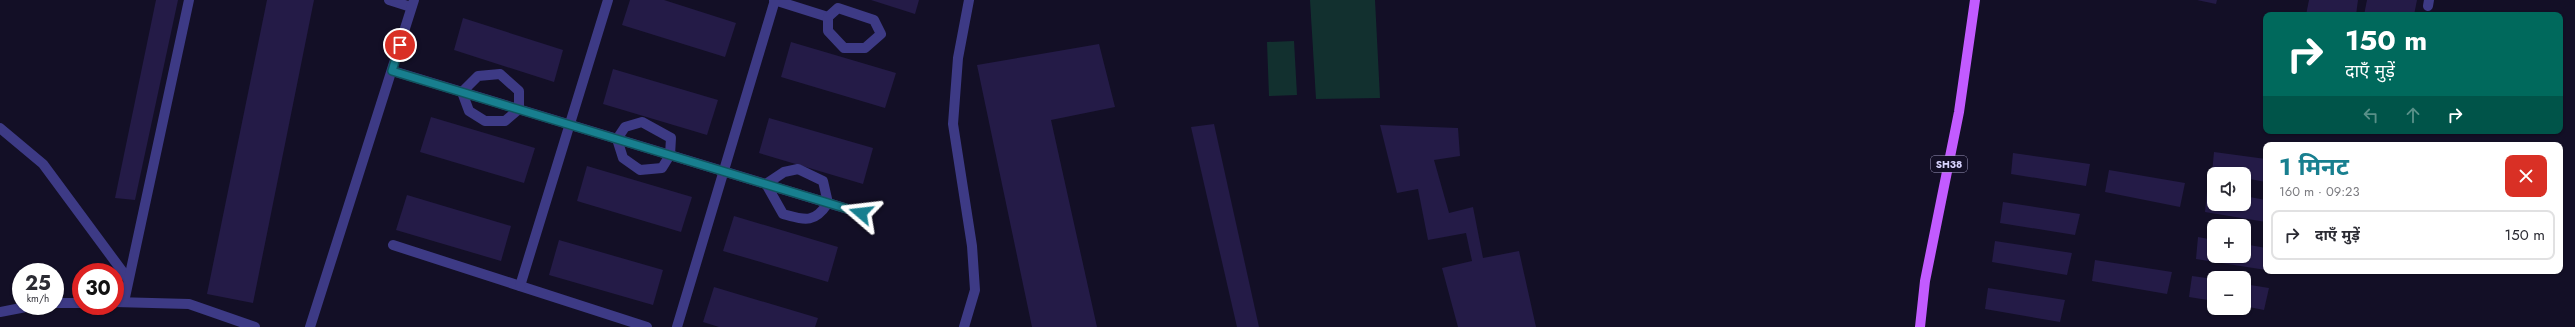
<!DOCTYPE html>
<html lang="hi">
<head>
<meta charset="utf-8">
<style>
	body { margin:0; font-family:Jost,"Noto Sans Devanagari",sans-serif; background:#f2f2f3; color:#2b2b33; height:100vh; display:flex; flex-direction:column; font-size:15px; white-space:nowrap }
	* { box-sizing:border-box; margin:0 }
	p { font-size:13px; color:#7c7c81 }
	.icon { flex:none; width:22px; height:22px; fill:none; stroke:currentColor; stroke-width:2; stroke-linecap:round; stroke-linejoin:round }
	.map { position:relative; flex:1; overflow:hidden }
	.details { position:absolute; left:2263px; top:142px; width:300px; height:132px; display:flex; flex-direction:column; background:#fff; border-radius:8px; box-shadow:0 1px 3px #0004 }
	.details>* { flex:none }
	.banner { position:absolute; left:2263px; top:12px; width:300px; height:122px; border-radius:8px; box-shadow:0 1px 3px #0004; background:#00695c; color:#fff; overflow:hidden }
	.controls { position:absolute; left:2207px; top:167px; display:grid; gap:8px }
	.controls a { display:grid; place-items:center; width:44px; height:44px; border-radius:8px; background:#fff; box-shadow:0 1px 3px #0004; font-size:20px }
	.speed { position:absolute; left:12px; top:263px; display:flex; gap:8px; font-size:20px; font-weight:700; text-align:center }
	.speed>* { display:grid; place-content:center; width:52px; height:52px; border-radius:50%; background:#fff; box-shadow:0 1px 3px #0004; line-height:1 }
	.speed small { font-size:10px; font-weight:400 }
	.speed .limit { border:6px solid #d22; background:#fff; color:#111 }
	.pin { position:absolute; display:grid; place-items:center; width:34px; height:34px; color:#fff; margin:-17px; border:2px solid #fff; border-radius:50%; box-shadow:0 1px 4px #0007 }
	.me { position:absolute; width:44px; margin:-22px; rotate:287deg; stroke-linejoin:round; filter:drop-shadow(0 0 3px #0008) }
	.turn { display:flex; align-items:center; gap:14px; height:84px; padding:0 16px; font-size:18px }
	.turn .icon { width:52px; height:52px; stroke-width:2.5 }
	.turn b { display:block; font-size:28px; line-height:34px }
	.lanes { display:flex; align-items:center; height:38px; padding:0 16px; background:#0003; justify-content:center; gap:20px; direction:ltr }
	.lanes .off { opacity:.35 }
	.round { display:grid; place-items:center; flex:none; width:42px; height:42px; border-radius:8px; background:#f2f2f3 }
	.overview { display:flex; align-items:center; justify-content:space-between; height:68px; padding:0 16px }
	h1 { font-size:24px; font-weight:700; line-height:30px; color:#187f8f }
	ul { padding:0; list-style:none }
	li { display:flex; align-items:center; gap:12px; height:50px; margin:0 8px 6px; padding:0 8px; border:2px solid #e1e1e2; border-radius:8px }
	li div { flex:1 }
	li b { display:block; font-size:15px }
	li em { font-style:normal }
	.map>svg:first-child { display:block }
	.green { fill:#12302f }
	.building { fill:#241b47 }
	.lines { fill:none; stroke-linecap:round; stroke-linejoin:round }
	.minor { stroke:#3d3a85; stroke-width:10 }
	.primary { stroke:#c25bff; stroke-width:10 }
	.route-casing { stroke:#10535d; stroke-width:10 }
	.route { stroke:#187f8f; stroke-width:7 }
	.labels { text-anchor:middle; stroke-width:3; stroke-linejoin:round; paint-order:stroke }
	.shield { fill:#130f26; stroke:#9e99be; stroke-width:1 }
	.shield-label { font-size:10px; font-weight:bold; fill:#d9d4ff }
</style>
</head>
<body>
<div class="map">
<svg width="2575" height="327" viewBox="0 0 2575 327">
	<rect width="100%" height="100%" fill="#130f26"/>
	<!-- green -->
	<g class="green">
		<path d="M1310,0H1375L1380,98L1316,99Z"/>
		<path d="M1294,41L1297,95L1269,96L1267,42Z"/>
	</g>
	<!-- building -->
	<g class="building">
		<path d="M156,0H178L135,200L115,198Z"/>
		<path d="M267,0H314L253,303L207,294Z"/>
		<path d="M630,0H664L736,23L725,57L622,25Z"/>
		<path d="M871,0H919L915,14Z"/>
		<path d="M2197,0H2217L2216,4Z"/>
		<path d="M2309,0H2358L2356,15H2306Z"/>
		<path d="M2367,0H2417L2414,15H2364Z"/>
		<path d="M463,18L563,50L554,82L454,50Z"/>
		<path d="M791,42L896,73L885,108L781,77Z"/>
		<path d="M1099,44L1115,107L1051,120L1097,327H1032L977,65Z"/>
		<path d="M613,69L718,100L707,135L603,104Z"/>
		<path d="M431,117L535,148L524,183L420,152Z"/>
		<path d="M769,118L873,148L863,184L759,153Z"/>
		<path d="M1214,124L1259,327H1237L1191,127Z"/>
		<path d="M1380,125L1458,128L1460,156L1434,160L1449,213L1473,207L1483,258L1519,251L1536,327H1458L1442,268L1472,261L1466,233L1428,240L1418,189L1397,193Z"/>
		<path d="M2214,152L2266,159V182L2244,178V174L2212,173Z"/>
		<path d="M2013,153L2090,164L2086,186L2011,174Z"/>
		<path d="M587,166L692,197L681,232L577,201Z"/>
		<path d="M2109,170L2185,183L2180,207L2105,192Z"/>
		<path d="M2207,191L2214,192V204H2244V196L2266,200V222L2205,212Z"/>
		<path d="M407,195L511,226L501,261L396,230Z"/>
		<path d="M2003,202L2080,214L2075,235L2000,223Z"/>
		<path d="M734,216L838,247L828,282L723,251Z"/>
		<path d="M2198,237L2214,240V256H2244V244L2266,248V270L2196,259Z"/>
		<path d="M559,240L663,270L653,305L549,275Z"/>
		<path d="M1995,241L2072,253L2067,275L1992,262Z"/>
		<path d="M2095,260L2172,272L2167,294L2092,281Z"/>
		<path d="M2192,276L2214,279V301L2189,297Z"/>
		<path d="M2244,284L2269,288L2264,310L2244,306Z"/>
		<path d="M714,287L818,318L815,327H719L703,322Z"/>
		<path d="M1988,288L2065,300L2060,322L1985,309Z"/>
	</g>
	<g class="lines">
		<!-- minor -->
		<g class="minor">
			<path d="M389,0L411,7"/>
			<path d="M774,0L828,17"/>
			<path d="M2428,6L2429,0"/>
			<path d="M838,8L874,20L881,34L865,48H844L828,31V17Z"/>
			<path d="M393,71L861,213"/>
			<path d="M500,74L519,91V109L505,121H485L469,111L462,92L478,76Z"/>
			<path d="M642,122L671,138L670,155L662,168L640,170L623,158L617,139L625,127Z"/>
			<path d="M0,128L43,164L128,279"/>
			<path d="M798,169L823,181L828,203C814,224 805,220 783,214L766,184L784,172Z"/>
			<path d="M393,245L647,327"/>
			<path d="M520,286L608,0"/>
			<path d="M115,302L189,304L255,327"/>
			<path d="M124,302L189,0"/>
			<path d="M55,303H81"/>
			<path d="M0,312L31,306"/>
			<path d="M310,327L414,0"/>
			<path d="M677,327L775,0"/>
			<path d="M964,327L975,290L972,246L953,124L958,58L969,0"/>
		</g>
		<!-- primary -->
		<path class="primary" d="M1920,327L1925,281L1959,112L1975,0"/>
	</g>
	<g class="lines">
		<!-- route casing -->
		<g class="route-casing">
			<path id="route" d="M400,45L392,71L861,213"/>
		</g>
		<!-- route -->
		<use href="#route" class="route"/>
	</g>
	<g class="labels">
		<!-- shield labels -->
		<rect class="shield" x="1931" y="156" width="36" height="16" rx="3"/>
		<g class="shield-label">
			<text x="1949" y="168">SH38</text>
		</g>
	</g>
</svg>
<div class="controls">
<a><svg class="icon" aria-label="sound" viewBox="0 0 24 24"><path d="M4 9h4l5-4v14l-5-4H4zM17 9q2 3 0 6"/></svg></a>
<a>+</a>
<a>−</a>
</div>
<div class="speed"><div>25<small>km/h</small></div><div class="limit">30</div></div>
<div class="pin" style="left:400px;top:45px;background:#d93025"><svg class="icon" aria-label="arrive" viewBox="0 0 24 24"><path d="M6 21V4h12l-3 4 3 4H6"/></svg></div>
<svg class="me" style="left:861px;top:213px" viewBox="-20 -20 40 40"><path d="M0-17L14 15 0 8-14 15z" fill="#187f8f" stroke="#fff" stroke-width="4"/></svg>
<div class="banner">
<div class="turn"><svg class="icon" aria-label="right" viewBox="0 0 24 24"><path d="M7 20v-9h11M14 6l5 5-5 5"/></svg><div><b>150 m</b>दाएँ मुड़ें</div></div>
<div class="lanes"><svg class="icon off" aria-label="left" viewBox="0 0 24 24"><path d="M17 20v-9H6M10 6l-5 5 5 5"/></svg><svg class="icon off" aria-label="ahead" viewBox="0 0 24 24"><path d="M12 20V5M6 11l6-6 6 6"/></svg><svg class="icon" aria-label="right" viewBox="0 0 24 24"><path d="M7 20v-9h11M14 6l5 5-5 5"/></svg></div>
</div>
<section class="details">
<div class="overview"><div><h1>1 मिनट</h1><p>160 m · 09:23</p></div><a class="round" style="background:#d93025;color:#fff"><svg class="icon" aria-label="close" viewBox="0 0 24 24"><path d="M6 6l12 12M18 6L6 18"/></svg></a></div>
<ul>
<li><svg class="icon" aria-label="right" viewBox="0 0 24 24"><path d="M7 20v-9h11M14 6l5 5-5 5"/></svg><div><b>दाएँ मुड़ें</b></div><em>150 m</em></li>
</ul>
</section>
</div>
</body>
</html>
